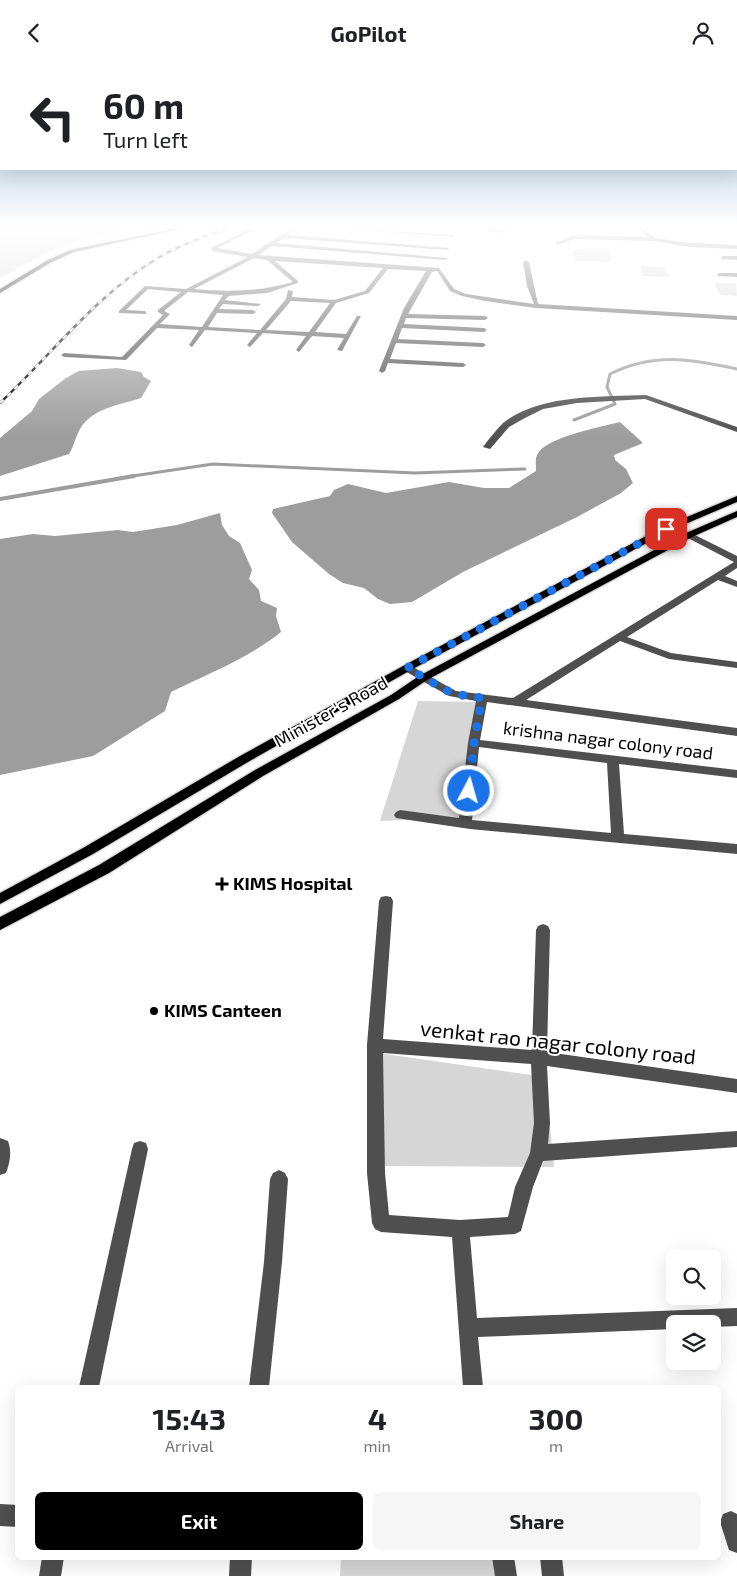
<!DOCTYPE html>
<html lang="en">
<head>
<meta charset="utf-8">
<style>
	body { margin:0; font-family:"Exo 2",sans-serif; background:#f6f6f6; color:#202124; height:100vh; display:flex; flex-direction:column; font-size:19px; white-space:nowrap }
	* { box-sizing:border-box; margin:0 }
	p { font-size:16px; color:#757577 }
	.icon { flex:none; width:28px; height:28px; fill:none; stroke:currentColor; stroke-width:2; stroke-linecap:round; stroke-linejoin:round }
	.map { position:relative; flex:1; overflow:hidden }
	.sheet { position:absolute; left:15px; top:1320px; width:706px; height:175px; display:flex; flex-direction:column; background:#fff; border-radius:8px; box-shadow:0 5px 20px #0002 }
	.sheet>* { flex:none }
	.top-card { position:absolute; left:0px; top:0px; width:738px; height:105px; box-shadow:0 5px 20px #0002; background:#fff; color:#202124; overflow:hidden }
	.controls { position:absolute; left:666px; top:1185px; display:grid; gap:10px }
	.controls a { display:grid; place-items:center; width:55px; height:55px; border-radius:8px; background:#fff; box-shadow:0 5px 20px #0002; font-size:25px }
	.pin { position:absolute; display:grid; place-items:center; width:42px; height:42px; color:#fff; margin:-21px; border-radius:10px; box-shadow:0 2px 8px #0006 }
	.me { position:absolute; width:55px; margin:-28px; rotate:6deg; stroke-linejoin:round; filter:drop-shadow(0 0 4px #0008) }
	.turn { display:flex; align-items:center; gap:18px; height:105px; padding:0 20px; font-size:22px }
	.turn .icon { width:65px; height:65px; stroke-width:2.5 }
	.turn b { display:block; font-size:35px; line-height:42px }
	.eta { display:flex; justify-content:space-evenly; align-items:center; height:85px; text-align:center }
	.eta b { font-size:30px; font-weight:700; line-height:35px }
	.primary-button { display:flex; gap:10px; margin-top:auto; padding:10px 20px }
	.primary-button a { flex:1; height:58px; border-radius:8px; background:#000; color:#fff; font-size:20px; font-weight:700; line-height:58px; text-align:center }
	.primary-button a+a { background:#f6f6f6; color:#202124 }
	header { display:flex; justify-content:space-between; align-items:center; height:65px; padding:0 20px; background:#fff; font-size:22px; font-weight:700 }
	.map>svg:first-child { display:block }
	.green { fill:#d6d6d6 }
	.water { fill:#9d9d9d }
	.lines { fill:none; stroke-linecap:round; stroke-linejoin:round }
	.stream-far1 { stroke:#9d9d9d; stroke-width:3 }
	.stream { stroke:#9d9d9d; stroke-width:4 }
	.major-casing { stroke:#dbdbdb; stroke-width:3 }
	.minor { fill:#4f4f4f; fill-rule:evenodd }
	.major { fill:#000; fill-rule:evenodd }
	.rail-casing { stroke:#000; stroke-width:2.5 }
	.rail { stroke:#fff; stroke-width:2; stroke-dasharray:5; stroke-linecap:butt }
	.route { stroke:#1a73e8; stroke-width:9; stroke-dasharray:0 16.2 }
	.poi-dot { fill:#000; stroke:#fff; stroke-width:2 }
	.labels { text-anchor:middle; stroke-width:4; stroke-linejoin:round; paint-order:stroke }
	.street-label { font-size:18px; fill:#000; stroke:#fff }
	.poi-label { font-size:18px; font-weight:bold; fill:#000; stroke:#fff; text-anchor:start }
	.near-street-label { font-size:21px; fill:#000; stroke:#fff }
</style>
</head>
<body>
<header><svg class="icon" aria-label="back" viewBox="0 0 24 24"><path d="M15 5l-7 7 7 7"/></svg>GoPilot<svg class="icon" aria-label="person" viewBox="0 0 24 24"><circle cx="12" cy="8" r="4"/><path d="M4 21q1-7 8-7t8 7"/></svg></header>
<div class="map">
<svg width="737" height="1511" viewBox="0 0 737 1511">
	<rect width="100%" height="100%" fill="#fff"/>
	<!-- green -->
	<g class="green">
		<path d="M0,162H133L60,181L0,213Z"/>
		<path d="M159,162H183L70,184Z"/>
		<path d="M572,184L609,185L612,197L574,196Z"/>
		<path d="M640,201L664,202L669,212L643,211Z"/>
		<path d="M714,218H736L737,231L720,230Z"/>
		<path d="M418,636L482,637L469,754L455,753L380,756Z"/>
		<path d="M378,988L545,1012L554,1102L382,1101Z"/>
		<path d="M341,1493H512V1511H340Z"/>
	</g>
	<!-- water -->
	<g class="water">
		<path d="M117,303L141,307L144,312L151,316L141,333C120,340 92,343 80,364C75,373 74,381 69,389L0,411V373L32,346L39,334L66,313L79,306Z"/>
		<path d="M620,357L643,378L614,390L615,395L626,404L633,418L621,428L577,452L463,507L412,537L390,539L378,534L364,523L343,518L329,509L292,477L272,448L273,444L330,431L334,425L348,419L386,428L449,417L484,423H509L536,406C536,401 535,394 537,390C545,372 601,362 620,357Z"/>
		<path d="M220,448L222,460L229,471L240,478L252,505L249,514L259,525L261,536L277,543L276,551L281,567C249,593 207,609 171,627L165,646L93,691L0,710V474L33,469L55,471L118,465L133,467L177,460Z"/>
	</g>
	<g class="lines">
		<!-- stream-far1 -->
		<g class="stream-far1">
			<path d="M574,355L615,339L607,322L610,309C654,287 691,294 737,304"/>
			<path d="M126,412L213,399L415,408L525,404"/>
		</g>
		<!-- stream -->
		<path class="stream" d="M0,434L134,411"/>
		<!-- major casing -->
		<g class="major-casing">
			<g id="major">
				<path d="M182,162H190L74,187L50,198L0,228V224L46,196L70,185Z"/>
				<path d="M737,431V437L669,466L411,605L248,697L93,789L0,839V828L83,783L240,691L403,601L663,462Z"/>
				<path d="M737,446V452L692,472L427,615L399,634L263,711L109,808L0,865V852L99,800L255,705L391,630L419,611L686,468Z"/>
			</g>
		</g>
		<!-- minor -->
		<g class="minor">
			<path d="M293,162H298L288,170L450,183L447,185L284,173L276,178L448,193L445,195L272,181L258,190L439,203L454,224L466,229L534,239L527,221L523,197L526,195L529,197L538,239L737,251V255L536,243L485,236L462,231L450,226L437,206L432,207L408,249L485,251L488,253L485,255L406,253L404,259L484,263L487,265L484,267L402,263L398,274L483,278L486,280L483,282L396,278L390,294L463,298L466,300L463,302L388,298L385,306L382,308L379,306L404,243L426,206L388,204L369,228L336,238L315,267L346,269L357,251H361L342,286L337,285L344,273L312,271L299,287L296,285L306,271L263,268L250,282L247,280L257,268L205,265L192,282L189,280L199,265L157,263L126,295L64,292L61,290L64,288L122,292L163,250L158,247V245L181,227L148,224L126,245L145,246L147,249L119,248V246L145,221L186,224L248,192L213,186L211,183L252,163L254,165L218,183L252,189ZM254,193L267,195L293,217C258,227 229,227 194,224ZM275,196L383,203L365,226L334,235L292,232L293,226L288,225L286,234L260,265L208,262L217,248L253,249L256,247L253,245L219,244L223,239L258,241L261,239L225,235L229,231L267,228L298,218V216ZM188,227L223,230L202,262L160,259L170,249L164,246ZM291,236L330,238L309,267L266,265Z"/>
			<path d="M317,162L453,170L455,171L453,172L319,163Z"/>
			<path d="M508,162H513L500,168L484,165C491,162 498,166 508,162Z"/>
			<path d="M637,162H642L655,173L690,178L737,180V184L690,182L653,176L574,174L558,180L555,178L573,170L648,172Z"/>
			<path d="M723,191H737V195L721,194Z"/>
			<path d="M719,208H737V212L717,211Z"/>
			<path d="M646,330L737,362V367L645,334L577,338L543,344L523,354L509,362L490,384L483,382C489,374 496,365 503,358C539,329 602,332 646,330Z"/>
			<path d="M689,467L737,491V503L725,511L737,516V522L718,515L627,572L671,588L737,597V603L669,594L620,576L526,635L737,663V671L487,637L480,675L737,705V713L619,699L624,769L737,779V789L470,764L396,753L394,750L396,747L400,745L459,753L468,678L476,636L449,631L403,605L402,603L403,601H411L456,626L513,633L734,497L686,472V468ZM479,682L607,698L611,768L472,755Z"/>
			<path d="M386,831L391,832L393,836L383,974L532,985L536,865L538,861L543,859L548,861L550,865L547,987L737,1014V1028L547,1001L550,1058L548,1079L737,1066V1082L543,1096L533,1122L521,1166L515,1169L470,1172L477,1253L737,1243V1261L712,1262V1259H675V1264L478,1272L483,1322H463L452,1172L381,1167L375,1164L372,1158L367,1108V980L379,836L381,832ZM383,988L531,999L534,1058L530,1088L515,1122L508,1152L460,1155L389,1150L385,1108Z"/>
			<path d="M0,1073L8,1076C12,1087 10,1097 6,1108L0,1110Z"/>
			<path d="M140,1076L146,1078L148,1084L99,1322H79L132,1084L134,1078Z"/>
			<path d="M279,1105L285,1108L288,1114L282,1197L269,1322H249L264,1197L270,1114L273,1108Z"/>
			<path d="M0,1439L18,1440V1462L0,1461Z"/>
			<path d="M731,1446L737,1449V1488L729,1485L720,1457L723,1449Z"/>
			<path d="M42,1492H64L61,1511H39Z"/>
			<path d="M230,1492H252L251,1511H229Z"/>
			<path d="M492,1492H514L517,1511H495Z"/>
			<path d="M540,1492H562L564,1511H542Z"/>
		</g>
		<!-- major -->
		<use href="#major" class="major"/>
		<!-- rail casing -->
		<g class="rail-casing">
			<path id="rail" d="M0,338C50,291 98,228 158,193C181,179 207,170 232,162"/>
		</g>
		<!-- rail -->
		<use href="#rail" class="rail"/>
	</g>
	<!-- sky -->
	<linearGradient id="sky" x2="0" y2="1"><stop stop-color="#8aabca"/><stop offset="0.43" stop-color="#fff"/><stop offset="1" stop-color="#fff" stop-opacity="0"/></linearGradient>
	<rect width="737" height="373" fill="url(#sky)"/>
	<g class="lines">
		<!-- route -->
		<path class="route" d="M469,726L474,678L482,633L453,629L407,603L666,464"/>
	</g>
	<!-- markers -->
	<g class="poi-dot">
		<path d="M219.5 811.5h5v5h5v5h-5v5h-5v-5h-5v-5h5z"/>
		<circle cx="154" cy="946" r="5"/>
	</g>
	<g class="labels">
		<!-- street labels -->
		<g class="street-label">
			<text transform="translate(331 647) rotate(-29)" y="6">Minister's Road</text>
			<text transform="translate(608 676) rotate(7)" y="6">krishna nagar colony road</text>
		</g>
		<!-- poi labels -->
		<g class="poi-label">
			<text x="233" y="825">KIMS Hospital</text>
			<text x="164" y="952">KIMS Canteen</text>
		</g>
		<!-- near-street labels -->
		<g class="near-street-label">
			<text transform="translate(558 978) rotate(6)" y="7">venkat rao nagar colony road</text>
		</g>
	</g>
</svg>
<div class="controls">
<a><svg class="icon" aria-label="search" viewBox="0 0 24 24"><circle cx="10" cy="10" r="6"/><path d="M15 15l6 6"/></svg></a>
<a><svg class="icon" aria-label="layers" viewBox="0 0 24 24"><path d="M12 4l9 5-9 5-9-5zM3 14l9 5 9-5"/></svg></a>
</div>
<div class="pin" style="left:666px;top:464px;background:#d93025"><svg class="icon" aria-label="arrive" viewBox="0 0 24 24"><path d="M6 21V4h12l-3 4 3 4H6"/></svg></div>
<svg class="me" style="left:469px;top:726px" viewBox="-20 -20 40 40"><circle r="17" fill="#1a73e8" stroke="#fff" stroke-width="3"/><path d="M0-11L8 9 0 5-8 9z" fill="#fff"/></svg>
<div class="top-card">
<div class="turn"><svg class="icon" aria-label="left" viewBox="0 0 24 24"><path d="M17 20v-9H6M10 6l-5 5 5 5"/></svg><div><b>60 m</b>Turn left</div></div>
</div>
<section class="sheet">
<div class="eta">
<div><b>15:43</b><p>Arrival</p></div>
<div><b>4</b><p>min</p></div>
<div><b>300</b><p>m</p></div>
</div>
<div class="primary-button"><a>Exit</a><a>Share</a></div>
</section>
</div>
</body>
</html>
